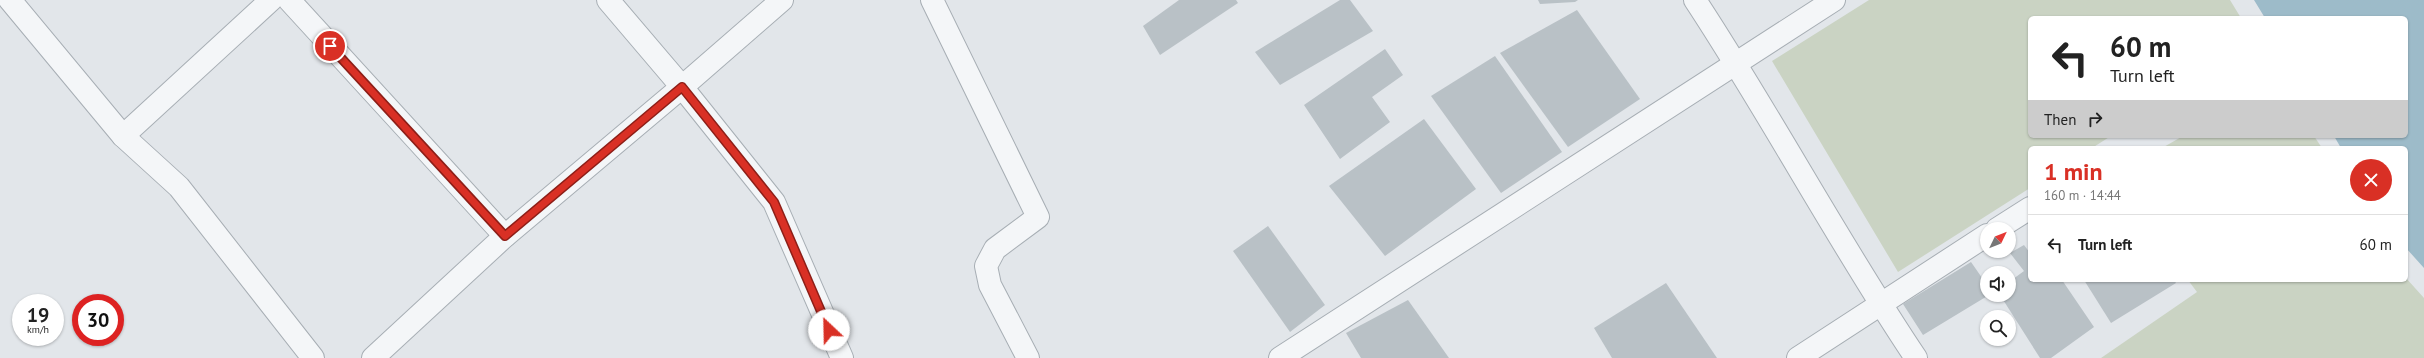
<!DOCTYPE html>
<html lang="en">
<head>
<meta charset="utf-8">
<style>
	body { margin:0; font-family:"PT Sans",sans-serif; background:#f6f6f6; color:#222; height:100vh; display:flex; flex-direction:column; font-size:15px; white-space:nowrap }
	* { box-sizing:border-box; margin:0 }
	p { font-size:13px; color:#767676 }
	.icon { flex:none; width:22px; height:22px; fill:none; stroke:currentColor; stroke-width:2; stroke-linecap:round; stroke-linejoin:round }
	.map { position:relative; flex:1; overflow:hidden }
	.details { position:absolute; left:2028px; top:146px; width:380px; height:136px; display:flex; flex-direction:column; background:#fff; border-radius:6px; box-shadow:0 1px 3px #0004 }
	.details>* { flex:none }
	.banner { position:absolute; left:2028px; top:16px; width:380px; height:122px; border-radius:6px; box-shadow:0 1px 3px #0004; background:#fff; color:#222; overflow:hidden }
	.needle { width:26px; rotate:47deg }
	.buttons { position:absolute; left:1980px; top:222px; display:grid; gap:8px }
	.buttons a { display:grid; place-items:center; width:36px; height:36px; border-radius:50%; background:#fff; box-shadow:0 1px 3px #0004; font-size:20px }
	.speed { position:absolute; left:12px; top:294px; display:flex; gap:8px; font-size:20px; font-weight:700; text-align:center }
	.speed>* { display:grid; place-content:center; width:52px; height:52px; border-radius:50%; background:#fff; box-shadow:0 1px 3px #0004; line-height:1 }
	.speed small { font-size:10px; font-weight:400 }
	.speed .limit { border:6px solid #d22; background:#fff; color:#111 }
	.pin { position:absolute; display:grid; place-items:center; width:34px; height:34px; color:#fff; margin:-17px; border:2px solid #fff; border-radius:50%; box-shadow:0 1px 4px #0007 }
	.me { position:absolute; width:44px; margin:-22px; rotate:336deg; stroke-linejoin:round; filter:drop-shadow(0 0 3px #0008) }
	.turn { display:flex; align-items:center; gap:14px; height:84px; padding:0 16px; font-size:18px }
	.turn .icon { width:52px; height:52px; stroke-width:2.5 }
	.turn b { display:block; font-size:28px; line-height:34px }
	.then { display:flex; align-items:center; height:38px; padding:0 16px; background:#0003; gap:8px; font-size:15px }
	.round { display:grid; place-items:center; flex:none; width:42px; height:42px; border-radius:21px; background:#f6f6f6 }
	.overview { display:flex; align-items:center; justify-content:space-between; height:68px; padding:0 16px }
	h1 { font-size:24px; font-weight:700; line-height:30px; color:#d93025 }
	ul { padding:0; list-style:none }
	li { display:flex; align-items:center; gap:12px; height:60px; padding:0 16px; border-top:1px solid #e0e0e0 }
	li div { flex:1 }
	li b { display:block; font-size:15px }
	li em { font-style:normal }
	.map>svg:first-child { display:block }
	.green { fill:#cad3c3 }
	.water { fill:#9dbbc9 }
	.building { fill:#b9c1c6 }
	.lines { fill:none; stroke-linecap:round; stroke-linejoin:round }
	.street-casing { stroke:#a7aeb4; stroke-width:24 }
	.street { stroke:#f4f6f8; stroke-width:22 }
	.route-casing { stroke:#8d1f18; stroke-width:10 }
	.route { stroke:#d93025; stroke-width:7 }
</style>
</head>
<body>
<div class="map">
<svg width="2424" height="358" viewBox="0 0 2424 358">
	<rect width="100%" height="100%" fill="#e2e6ea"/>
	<!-- green -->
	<g class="green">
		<path d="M1869,0H2230L2241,18H2030V136H2111L2092,148H2030V188L1898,272L1772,61Z"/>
		<path d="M2183,136H2314L2322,148H2162Z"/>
		<path d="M2406,278L2424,298V358H2101L2197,292L2188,280H2406Z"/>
	</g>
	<!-- water -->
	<path class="water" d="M2254,0H2424V268L2406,248V148H2341L2334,136H2406V18H2265Z"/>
	<!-- building -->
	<g class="building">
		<path d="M1179,0H1236L1238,3L1160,55L1143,26Z"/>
		<path d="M1340,0H1350L1373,31L1280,85L1255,52Z"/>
		<path d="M1538,0H1578L1575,2L1540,4Z"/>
		<path d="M1577,10L1640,99L1568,147L1500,53Z"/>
		<path d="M1385,49L1403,75L1372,97L1390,122L1340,159L1304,105Z"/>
		<path d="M1495,56L1562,152L1501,193L1431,96Z"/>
		<path d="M1424,119L1476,189L1385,256L1329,186Z"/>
		<path d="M1268,226L1325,305L1290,332L1233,251Z"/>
		<path d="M2024,245L2030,253V280H2062L2094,327L2051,358H2040L2000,295H2009V282L2024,271L2010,253Z"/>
		<path d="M1971,262L1987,285V295H1989L1923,335L1903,304Z"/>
		<path d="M2084,280H2174L2176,283L2111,323Z"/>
		<path d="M1666,283L1717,358H1612L1594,328Z"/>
		<path d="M1408,300L1449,358H1361L1346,333Z"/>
	</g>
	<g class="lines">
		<!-- street casing -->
		<g class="street-casing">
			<g id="street">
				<path d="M10,0L123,136L179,187L313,358"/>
				<path d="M289,0L505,236"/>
				<path d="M608,0L682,87L774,202L842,358"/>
				<path d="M932,0L1038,217L995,249L986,266L990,285L1028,358"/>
				<path d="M1695,0C1772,117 1838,242 1916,358"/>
				<path d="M123,136L271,0"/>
				<path d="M1997,229L2030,208"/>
				<path d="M373,358L505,236L682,87L782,0"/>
				<path d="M1280,358L1834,0"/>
				<path d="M1798,358L1987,235"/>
			</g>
		</g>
		<!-- street -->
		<use href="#street" class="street"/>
	</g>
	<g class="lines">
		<!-- route casing -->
		<g class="route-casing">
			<path id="route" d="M330,46L505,236L682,87L774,202L829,330"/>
		</g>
		<!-- route -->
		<use href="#route" class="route"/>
	</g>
</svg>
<div class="buttons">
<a><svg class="needle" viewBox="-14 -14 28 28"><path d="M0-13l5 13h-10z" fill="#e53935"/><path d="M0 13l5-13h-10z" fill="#767676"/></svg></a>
<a><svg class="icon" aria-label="sound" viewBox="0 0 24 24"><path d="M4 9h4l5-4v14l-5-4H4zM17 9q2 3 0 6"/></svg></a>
<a><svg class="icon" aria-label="search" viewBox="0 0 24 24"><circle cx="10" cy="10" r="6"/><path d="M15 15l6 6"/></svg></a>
</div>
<div class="speed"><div>19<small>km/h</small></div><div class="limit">30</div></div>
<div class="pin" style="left:330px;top:46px;background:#d93025"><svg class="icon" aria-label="arrive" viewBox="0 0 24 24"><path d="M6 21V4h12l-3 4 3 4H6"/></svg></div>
<svg class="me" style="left:829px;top:330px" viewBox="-20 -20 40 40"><circle r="19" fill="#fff"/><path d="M0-13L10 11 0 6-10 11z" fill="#d93025"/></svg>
<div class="banner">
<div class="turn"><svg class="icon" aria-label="left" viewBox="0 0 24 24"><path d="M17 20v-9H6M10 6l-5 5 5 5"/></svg><div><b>60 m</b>Turn left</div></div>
<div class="then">Then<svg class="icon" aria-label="right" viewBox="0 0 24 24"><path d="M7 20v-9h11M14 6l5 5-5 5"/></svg></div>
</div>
<section class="details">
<div class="overview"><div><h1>1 min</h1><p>160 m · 14:44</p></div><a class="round" style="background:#d93025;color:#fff"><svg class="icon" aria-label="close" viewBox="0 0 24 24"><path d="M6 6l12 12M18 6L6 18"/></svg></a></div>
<ul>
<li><svg class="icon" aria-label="left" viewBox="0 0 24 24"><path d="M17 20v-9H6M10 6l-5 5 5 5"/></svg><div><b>Turn left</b></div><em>60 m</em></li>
</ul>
</section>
</div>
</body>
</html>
